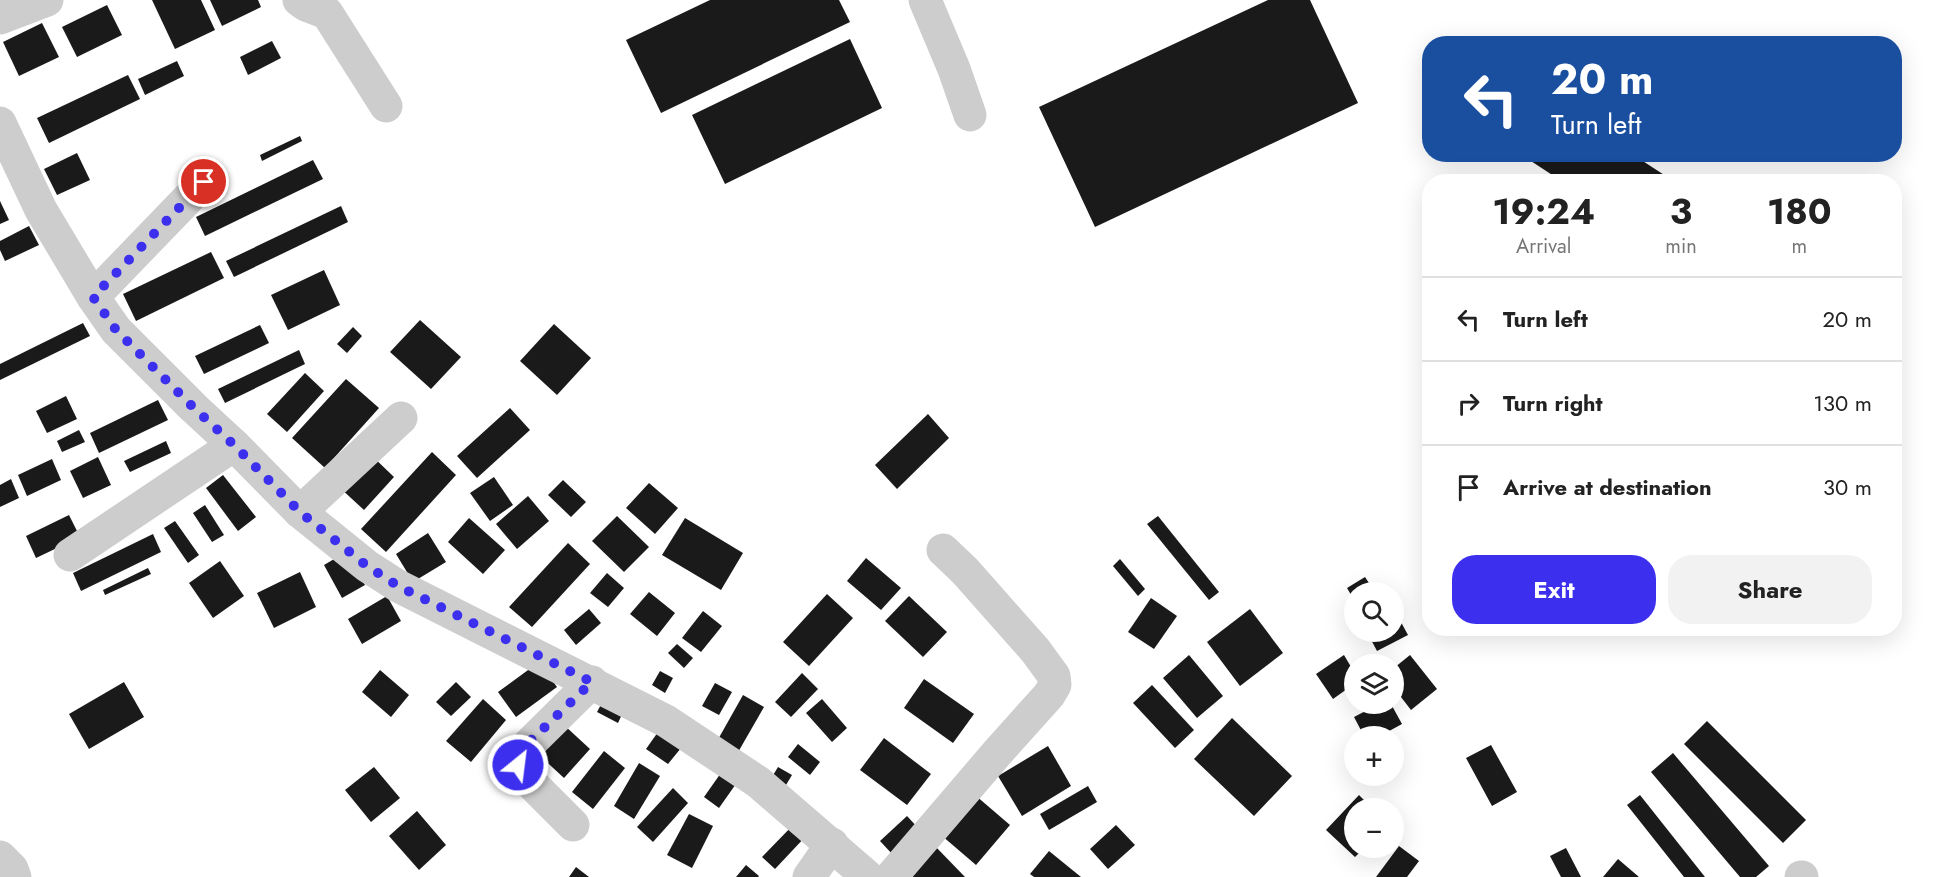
<!DOCTYPE html>
<html lang="en">
<head>
<meta charset="utf-8">
<style>
	body { margin:0; font-family:Jost,sans-serif; background:#f2f2f2; color:#222; height:100vh; display:flex; flex-direction:column; font-size:22px; white-space:nowrap }
	* { box-sizing:border-box; margin:0 }
	p { font-size:20px; color:#767676 }
	.icon { flex:none; width:33px; height:33px; fill:none; stroke:currentColor; stroke-width:2; stroke-linecap:round; stroke-linejoin:round }
	.map { position:relative; flex:1; overflow:hidden }
	.details { position:absolute; left:1422px; top:174px; width:480px; height:462px; display:flex; flex-direction:column; background:#fff; border-radius:24px; box-shadow:0 6px 24px #0002 }
	.details>* { flex:none }
	.banner { position:absolute; left:1422px; top:36px; width:480px; height:126px; border-radius:24px; box-shadow:0 6px 24px #0002; background:#1a4fa0; color:#fff; overflow:hidden }
	.fabs { position:absolute; left:1344px; top:582px; display:grid; gap:12px }
	.fabs a { display:grid; place-items:center; width:60px; height:60px; border-radius:50%; background:#fff; box-shadow:0 6px 24px #0002; font-size:30px }
	.pin { position:absolute; display:grid; place-items:center; width:51px; height:51px; color:#fff; margin:-26px; border:3px solid #fff; border-radius:50%; box-shadow:0 2px 6px #0007 }
	.me { position:absolute; width:66px; margin:-33px; rotate:29deg; stroke-linejoin:round; filter:drop-shadow(0 0 4px #0008) }
	.turn { display:flex; align-items:center; gap:21px; height:126px; padding:0 30px; font-size:27px }
	.turn .icon { width:78px; height:78px; stroke-width:2.5 }
	.turn b { display:block; font-size:42px; line-height:51px }
	.eta { display:flex; justify-content:space-evenly; align-items:center; height:102px; text-align:center }
	.eta b { font-size:36px; font-weight:700; line-height:42px }
	.cta { display:flex; gap:12px; margin-top:auto; padding:12px 30px }
	.cta a { flex:1; height:69px; border-radius:24px; background:#3c30ee; color:#fff; font-size:24px; font-weight:700; line-height:69px; text-align:center }
	.cta a+a { background:#f2f2f2; color:#222 }
	ul { padding:0; list-style:none }
	li { display:flex; align-items:center; gap:18px; height:84px; padding:0 30px; border-top:2px solid #e0e0e0 }
	li div { flex:1 }
	li b { display:block; font-size:22px }
	li em { font-style:normal }
	.map>svg:first-child { display:block }
	.building { fill:#1a1a1a }
	.lines { fill:none; stroke-linecap:round; stroke-linejoin:round }
	.minor { stroke:#cdcdcd; stroke-width:33 }
	.route { stroke:#3c30ee; stroke-width:10; stroke-dasharray:0 18 }
</style>
</head>
<body>
<div class="map">
<svg width="1938" height="877" viewBox="0 0 1938 877">
	<rect width="100%" height="100%" fill="#fff"/>
	<!-- building -->
	<g class="building">
		<path d="M152,0H201L215,30L175,49Z"/>
		<path d="M210,0H258L261,7L222,26Z"/>
		<path d="M710,0H839L850,22L661,113L626,40Z"/>
		<path d="M1268,0H1310L1358,103L1095,227L1039,107Z"/>
		<path d="M107,5L122,35L77,57L62,27Z"/>
		<path d="M42,23L59,57L19,76L3,42Z"/>
		<path d="M850,39L882,108L725,184L692,115Z"/>
		<path d="M272,41L281,58L248,75L240,57Z"/>
		<path d="M177,61L184,76L145,95L138,79Z"/>
		<path d="M128,75L140,99L49,143L37,118Z"/>
		<path d="M300,136L302,141L262,161L260,155Z"/>
		<path d="M77,153L90,180L57,195L44,169Z"/>
		<path d="M1520,154H1632L1675,182H1563Z"/>
		<path d="M313,160L323,179L205,236L196,217Z"/>
		<path d="M0,201L9,220L0,224Z"/>
		<path d="M341,206L348,222L234,277L226,261Z"/>
		<path d="M29,226L39,245L5,261L0,250V241Z"/>
		<path d="M211,252L224,278L136,321L123,294Z"/>
		<path d="M324,270L340,305L288,330L271,295Z"/>
		<path d="M420,320L461,357L431,389L390,352Z"/>
		<path d="M83,323L90,336L0,380V364Z"/>
		<path d="M554,324L591,358L557,395L520,361Z"/>
		<path d="M260,325L269,343L204,374L195,356Z"/>
		<path d="M353,327L362,336L347,353L337,344Z"/>
		<path d="M299,350L305,364L225,403L218,389Z"/>
		<path d="M305,373L324,391L287,432L267,414Z"/>
		<path d="M346,379L379,408L325,468L292,438Z"/>
		<path d="M66,396L77,419L47,433L36,411Z"/>
		<path d="M158,400L168,420L99,453L90,433Z"/>
		<path d="M510,408L530,430L477,478L457,456Z"/>
		<path d="M928,414L949,438L897,489L875,465Z"/>
		<path d="M79,430L85,442L62,452L57,441Z"/>
		<path d="M166,441L171,453L130,472L124,461Z"/>
		<path d="M432,452L456,475L386,552L361,529Z"/>
		<path d="M369,453L394,477L364,510L339,487Z"/>
		<path d="M98,457L111,485L83,498L70,471Z"/>
		<path d="M52,459L61,480L27,496L18,475Z"/>
		<path d="M223,475L256,517L238,531L206,488Z"/>
		<path d="M494,477L513,505L490,521L470,493Z"/>
		<path d="M11,479L19,498L0,507V485Z"/>
		<path d="M563,480L586,502L571,517L548,495Z"/>
		<path d="M649,483L678,508L655,534L626,508Z"/>
		<path d="M528,496L549,521L517,549L496,524Z"/>
		<path d="M205,505L224,535L212,542L193,513Z"/>
		<path d="M69,515L80,537L36,558L26,536Z"/>
		<path d="M617,516L649,547L624,572L592,541Z"/>
		<path d="M1158,516L1219,592L1209,600L1147,524Z"/>
		<path d="M469,518L505,550L483,574L448,542Z"/>
		<path d="M685,518L743,553L721,590L662,555Z"/>
		<path d="M175,521L199,555L188,563L164,528Z"/>
		<path d="M428,533L446,562L413,582L396,554Z"/>
		<path d="M153,534L161,552L81,591L73,573Z"/>
		<path d="M568,543L590,564L532,627L509,607Z"/>
		<path d="M346,552L365,585L342,598L324,565Z"/>
		<path d="M866,558L901,588L881,610L847,581Z"/>
		<path d="M1120,559L1145,589L1138,596L1113,566Z"/>
		<path d="M220,561L244,596L213,618L189,583Z"/>
		<path d="M148,568L151,574L105,595L103,590Z"/>
		<path d="M300,572L316,607L274,628L257,593Z"/>
		<path d="M607,573L624,588L608,607L590,593Z"/>
		<path d="M1365,577L1375,592H1354V600L1347,588Z"/>
		<path d="M649,592L675,613L657,636L630,614Z"/>
		<path d="M827,594L853,618L809,666L783,642Z"/>
		<path d="M387,596L401,621L362,644L348,619Z"/>
		<path d="M909,596L947,632L923,657L885,621Z"/>
		<path d="M1151,598L1177,616L1154,649L1128,632Z"/>
		<path d="M589,609L601,623L576,645L564,630Z"/>
		<path d="M1250,609L1283,653L1240,686L1207,642Z"/>
		<path d="M703,611L722,626L701,652L682,638Z"/>
		<path d="M1396,613L1408,635L1377,651L1367,632H1394V614Z"/>
		<path d="M677,644L693,658L684,668L668,653Z"/>
		<path d="M1189,655L1223,696L1197,718L1163,678Z"/>
		<path d="M1344,655L1354,672V684L1333,699L1316,674Z"/>
		<path d="M1410,655L1437,689L1411,710L1394,688V668Z"/>
		<path d="M539,662L557,687L516,717L498,692Z"/>
		<path d="M380,670L409,695L391,717L362,692Z"/>
		<path d="M660,671L673,678L665,693L652,685Z"/>
		<path d="M802,673L818,689L791,717L775,702Z"/>
		<path d="M924,679L974,714L953,743L904,708Z"/>
		<path d="M124,682L144,717L89,749L69,714Z"/>
		<path d="M456,682L471,697L451,716L436,702Z"/>
		<path d="M715,683L732,692L719,715L702,706Z"/>
		<path d="M1152,685L1194,730L1175,748L1133,703Z"/>
		<path d="M743,695L764,707L737,754L716,743Z"/>
		<path d="M483,699L506,720L471,762L446,741Z"/>
		<path d="M604,699L624,710L618,723L597,712Z"/>
		<path d="M822,699L847,728L832,742L806,713Z"/>
		<path d="M1379,704H1391L1402,724L1380,736H1364L1354,717Z"/>
		<path d="M1232,718L1292,776L1254,816L1194,759Z"/>
		<path d="M1707,721L1806,820L1783,843L1684,744Z"/>
		<path d="M564,725L590,749L564,778L538,754Z"/>
		<path d="M658,732L681,748L668,764L646,749Z"/>
		<path d="M884,738L931,774L907,805L860,770Z"/>
		<path d="M798,744L820,762L810,775L788,757Z"/>
		<path d="M1491,745L1517,792L1492,806L1466,758Z"/>
		<path d="M1048,746L1071,786L1022,816L998,776Z"/>
		<path d="M604,751L625,768L593,809L572,792Z"/>
		<path d="M1673,753L1769,866L1756,877H1740L1651,772Z"/>
		<path d="M639,763L660,776L634,819L614,806Z"/>
		<path d="M374,767L400,798L371,822L345,790Z"/>
		<path d="M778,767L792,775L786,785L772,777Z"/>
		<path d="M723,770L738,781L719,808L704,797Z"/>
		<path d="M1088,786L1097,802L1049,830L1040,814Z"/>
		<path d="M673,788L688,803L653,842L637,827Z"/>
		<path d="M975,795L1010,825L976,865L941,835Z"/>
		<path d="M1359,795L1372,808H1354V848H1364L1355,857L1326,830Z"/>
		<path d="M1640,795L1705,877H1684L1627,805Z"/>
		<path d="M417,811L446,845L419,870L389,836Z"/>
		<path d="M689,814L713,826L692,868L667,855Z"/>
		<path d="M907,816L920,830L893,855L880,841Z"/>
		<path d="M795,823L807,835L775,869L762,857Z"/>
		<path d="M1116,825L1135,845L1108,869L1090,849Z"/>
		<path d="M934,845L965,877H913L908,871Z"/>
		<path d="M1399,846L1419,861L1407,877H1376Z"/>
		<path d="M1566,848L1581,877H1561L1550,856Z"/>
		<path d="M1049,851L1081,877H1034L1030,874Z"/>
		<path d="M1618,859L1639,877H1603Z"/>
		<path d="M746,865L759,876L758,877H736Z"/>
		<path d="M576,867L589,877H569Z"/>
	</g>
	<g class="lines">
		<!-- minor -->
		<g class="minor">
			<path d="M299,0L306,5L327,13L386,106"/>
			<path d="M925,0L954,69L970,115"/>
			<path d="M0,18L47,0"/>
			<path d="M0,123L41,210L93,297L116,330L194,408L234,445L300,512L367,566L398,586L666,721L758,782L868,877"/>
			<path d="M93,297L204,182"/>
			<path d="M300,512L401,418"/>
			<path d="M70,555L234,445"/>
			<path d="M573,825L523,775L517,765L518,755L592,682"/>
			<path d="M0,857L12,869L15,877"/>
			<path d="M809,877L832,844"/>
			<path d="M891,877L997,753L1049,695L1055,685L1054,676L1035,650L965,571L943,550"/>
			<path d="M1801,877H1802"/>
		</g>
	</g>
	<g class="lines">
		<!-- route -->
		<path class="route" d="M204,182L93,297L116,330L194,408L234,445L300,512L367,566L398,586L592,682L524,747L518,755V765"/>
	</g>
</svg>
<div class="fabs">
<a><svg class="icon" aria-label="search" viewBox="0 0 24 24"><circle cx="10" cy="10" r="6"/><path d="M15 15l6 6"/></svg></a>
<a><svg class="icon" aria-label="layers" viewBox="0 0 24 24"><path d="M12 4l9 5-9 5-9-5zM3 14l9 5 9-5"/></svg></a>
<a>+</a>
<a>−</a>
</div>
<div class="pin" style="left:204px;top:182px;background:#d93025"><svg class="icon" aria-label="arrive" viewBox="0 0 24 24"><path d="M6 21V4h12l-3 4 3 4H6"/></svg></div>
<svg class="me" style="left:518px;top:765px" viewBox="-20 -20 40 40"><circle r="17" fill="#3c30ee" stroke="#fff" stroke-width="3"/><path d="M0-11L8 9 0 5-8 9z" fill="#fff"/></svg>
<div class="banner">
<div class="turn"><svg class="icon" aria-label="left" viewBox="0 0 24 24"><path d="M17 20v-9H6M10 6l-5 5 5 5"/></svg><div><b>20 m</b>Turn left</div></div>
</div>
<section class="details">
<div class="eta">
<div><b>19:24</b><p>Arrival</p></div>
<div><b>3</b><p>min</p></div>
<div><b>180</b><p>m</p></div>
</div>
<ul>
<li><svg class="icon" aria-label="left" viewBox="0 0 24 24"><path d="M17 20v-9H6M10 6l-5 5 5 5"/></svg><div><b>Turn left</b></div><em>20 m</em></li>
<li><svg class="icon" aria-label="right" viewBox="0 0 24 24"><path d="M7 20v-9h11M14 6l5 5-5 5"/></svg><div><b>Turn right</b></div><em>130 m</em></li>
<li><svg class="icon" aria-label="arrive" viewBox="0 0 24 24"><path d="M6 21V4h12l-3 4 3 4H6"/></svg><div><b>Arrive at destination</b></div><em>30 m</em></li>
</ul>
<div class="cta"><a>Exit</a><a>Share</a></div>
</section>
</div>
</body>
</html>
